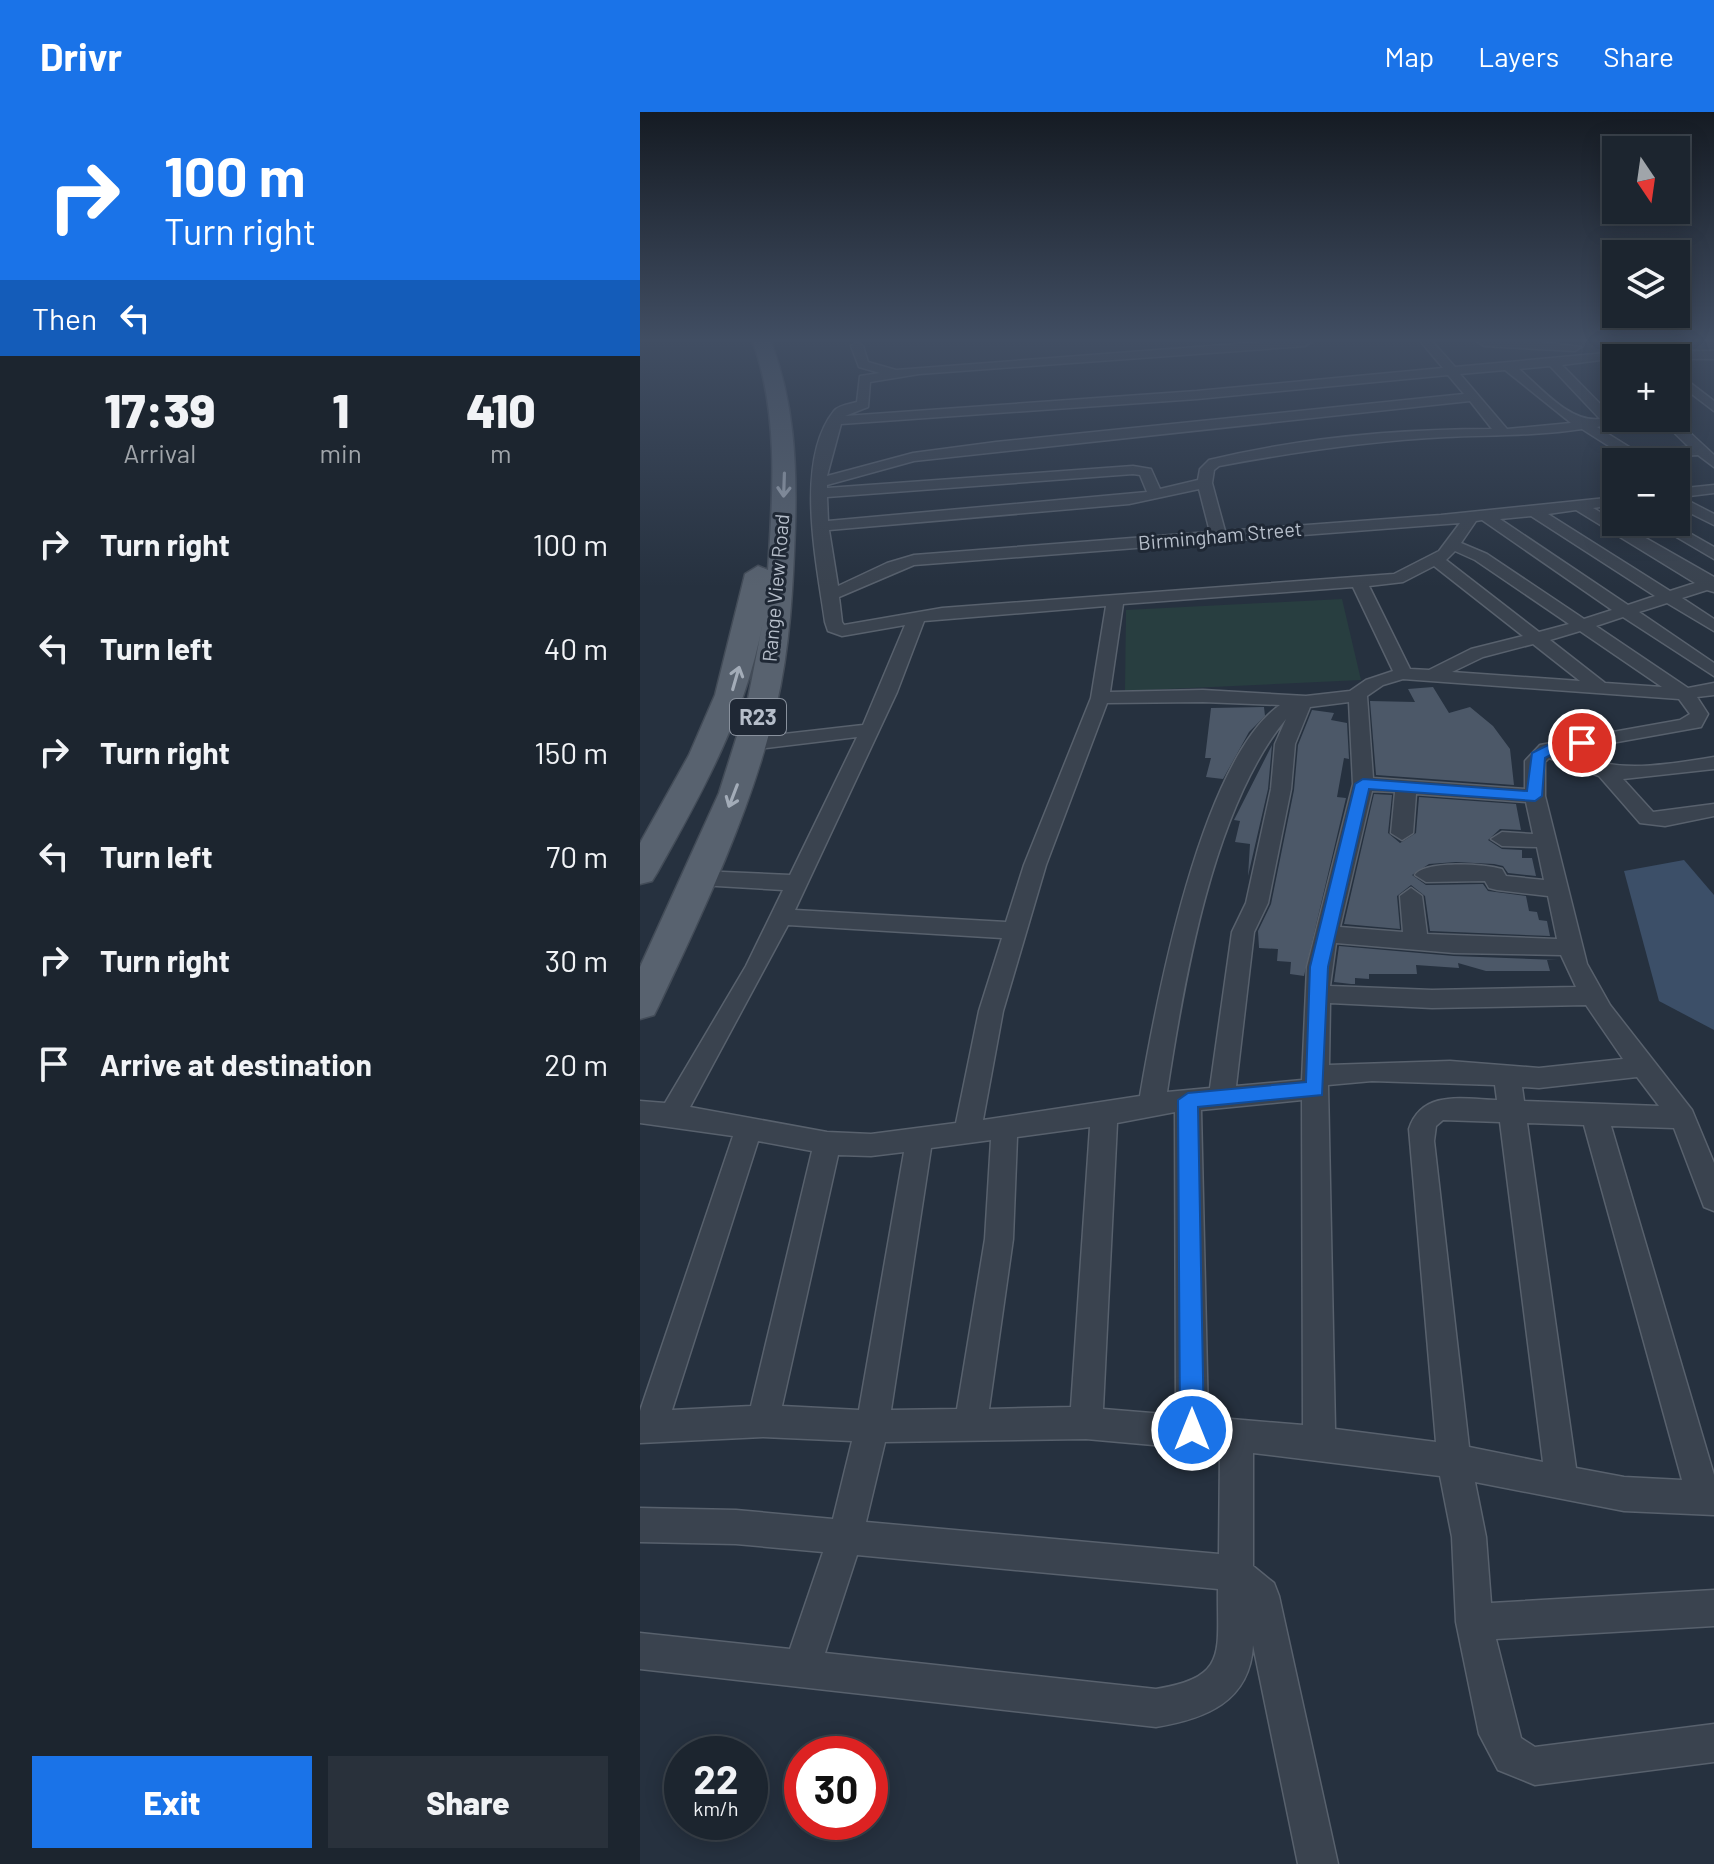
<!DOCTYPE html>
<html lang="en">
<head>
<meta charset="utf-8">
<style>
	body { margin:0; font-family:Barlow,sans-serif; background:#29313b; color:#f1f3f6; height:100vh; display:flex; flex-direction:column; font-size:30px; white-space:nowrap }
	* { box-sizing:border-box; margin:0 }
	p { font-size:26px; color:#a0a5aa }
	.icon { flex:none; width:44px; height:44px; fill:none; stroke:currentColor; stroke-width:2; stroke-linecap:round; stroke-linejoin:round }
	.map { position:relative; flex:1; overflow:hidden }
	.side { display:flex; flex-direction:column; background:#1c252f; width:640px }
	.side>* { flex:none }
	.guide { background:#1a73e8; color:#fff; overflow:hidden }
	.needle { width:52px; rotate:167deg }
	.buttons { position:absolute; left:962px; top:24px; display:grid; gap:16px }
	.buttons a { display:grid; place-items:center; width:88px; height:88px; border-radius:0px; background:#1c252f; box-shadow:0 4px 20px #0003,0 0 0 2px #3a424b; font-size:40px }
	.speed { position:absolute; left:24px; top:1624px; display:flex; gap:16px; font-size:40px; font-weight:700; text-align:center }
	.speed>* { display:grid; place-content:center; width:104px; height:104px; border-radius:50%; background:#1c252f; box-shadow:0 4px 20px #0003,0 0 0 2px #3a424b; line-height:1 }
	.speed small { font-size:20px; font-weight:400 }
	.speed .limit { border:12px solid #d22; background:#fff; color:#111 }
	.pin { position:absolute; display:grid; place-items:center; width:68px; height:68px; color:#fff; margin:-34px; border:4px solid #fff; border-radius:50%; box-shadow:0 2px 8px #0007 }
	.me { position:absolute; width:88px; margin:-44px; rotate:0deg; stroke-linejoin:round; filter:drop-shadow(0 0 6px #0008) }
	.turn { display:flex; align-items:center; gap:28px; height:168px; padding:0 32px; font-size:36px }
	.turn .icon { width:104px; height:104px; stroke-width:2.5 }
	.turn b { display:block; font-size:56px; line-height:68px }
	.then { display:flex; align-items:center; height:76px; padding:0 32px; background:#0003; gap:16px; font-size:30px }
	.eta { display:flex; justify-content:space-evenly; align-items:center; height:136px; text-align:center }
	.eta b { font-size:48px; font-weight:800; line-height:56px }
	.button { display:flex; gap:16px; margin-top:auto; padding:16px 32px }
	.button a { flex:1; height:92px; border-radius:0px; background:#1a73e8; color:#fff; font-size:32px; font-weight:800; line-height:92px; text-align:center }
	.button a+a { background:#29313b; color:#f1f3f6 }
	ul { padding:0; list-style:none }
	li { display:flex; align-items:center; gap:24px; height:104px; padding:0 32px }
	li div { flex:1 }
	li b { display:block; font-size:30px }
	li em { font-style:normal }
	header { display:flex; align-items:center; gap:48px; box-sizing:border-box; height:112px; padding:0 40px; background:#1a73e8; color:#fff }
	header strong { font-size:38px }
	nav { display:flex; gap:44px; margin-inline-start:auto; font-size:28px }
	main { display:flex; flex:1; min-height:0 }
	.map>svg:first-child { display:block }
	.green { fill:#283e40 }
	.water { fill:#3c4f68 }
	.building { fill:#4c5868 }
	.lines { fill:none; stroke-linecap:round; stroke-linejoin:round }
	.minor-casing { stroke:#58616d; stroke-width:3 }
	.primary-casing { stroke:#434c58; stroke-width:3 }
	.minor { fill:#3a434f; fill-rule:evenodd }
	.primary { fill:#58626f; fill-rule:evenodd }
	.oneway { stroke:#a3acb8 }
	.route { fill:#1a73e8; stroke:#114b97; stroke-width:2 }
	.labels { text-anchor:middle; stroke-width:6; stroke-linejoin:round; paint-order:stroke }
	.far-street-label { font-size:20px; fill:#b6beca; stroke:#1f2835 }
	.shield { fill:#1f2835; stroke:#89919d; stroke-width:2 }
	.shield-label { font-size:22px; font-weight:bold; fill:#b6beca }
</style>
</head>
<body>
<header>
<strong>Drivr</strong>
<nav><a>Map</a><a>Layers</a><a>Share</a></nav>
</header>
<main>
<section class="side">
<div class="guide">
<div class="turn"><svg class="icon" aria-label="right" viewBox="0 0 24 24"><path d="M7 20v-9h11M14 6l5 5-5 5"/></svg><div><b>100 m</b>Turn right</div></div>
<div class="then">Then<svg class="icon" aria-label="left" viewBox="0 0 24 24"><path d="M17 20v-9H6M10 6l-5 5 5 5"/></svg></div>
</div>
<div class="eta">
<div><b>17:39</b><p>Arrival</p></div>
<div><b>1</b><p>min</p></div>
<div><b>410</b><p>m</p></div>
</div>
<ul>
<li><svg class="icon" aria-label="right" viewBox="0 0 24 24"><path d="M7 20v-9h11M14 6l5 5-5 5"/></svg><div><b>Turn right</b></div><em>100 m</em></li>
<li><svg class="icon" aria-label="left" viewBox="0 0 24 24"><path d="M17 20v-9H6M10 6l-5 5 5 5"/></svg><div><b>Turn left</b></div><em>40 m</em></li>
<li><svg class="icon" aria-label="right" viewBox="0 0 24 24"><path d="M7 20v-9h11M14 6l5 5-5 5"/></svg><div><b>Turn right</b></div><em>150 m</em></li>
<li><svg class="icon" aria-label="left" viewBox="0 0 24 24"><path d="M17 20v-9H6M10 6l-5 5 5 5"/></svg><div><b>Turn left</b></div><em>70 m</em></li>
<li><svg class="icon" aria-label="right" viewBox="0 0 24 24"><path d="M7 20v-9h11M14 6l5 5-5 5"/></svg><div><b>Turn right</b></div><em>30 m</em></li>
<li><svg class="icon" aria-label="arrive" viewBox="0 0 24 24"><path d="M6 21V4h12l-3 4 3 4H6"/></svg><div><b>Arrive at destination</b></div><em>20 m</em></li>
</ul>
<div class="button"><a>Exit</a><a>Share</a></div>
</section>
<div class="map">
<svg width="1074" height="1752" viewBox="0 0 1074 1752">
	<rect width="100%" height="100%" fill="#26313f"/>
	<!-- green -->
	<path class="green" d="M702,487L721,568L485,579L486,498Z"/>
	<!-- water -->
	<path class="water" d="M1044,748L1074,783V918L1019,889L984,759Z"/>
	<!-- building -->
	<g class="building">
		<path d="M793,575L809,601L830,595L853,614L870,637L874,673L736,663L730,589L775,590L768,577Z"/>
		<path d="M624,595L625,604L609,620L583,667L566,665L571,646H565L571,596Z"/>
		<path d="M672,598L694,601L691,608L707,611L709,647L704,646L697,685L706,686L664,864L650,862L651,850L637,849L638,837L619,836L618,819L631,792L654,678L658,633Z"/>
		<path d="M632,633L628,677L608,764L610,732L595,730L600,709L594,708Z"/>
		<path d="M734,682L752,683L748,721L760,731L776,721L779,685L876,692L881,718L860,717L848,728L862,737L882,738V746H892L896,764L868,761L863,754L854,752L816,750L789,752L772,763L786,773L843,772L848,779L886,784L889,799L897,800L899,808L907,809L910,824L790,819L785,784L771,773L757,784L760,817L704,812Z"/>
		<path d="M699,834L814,844L918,848H907L910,859H846L818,851L819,856L776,853L777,862H729V867L715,866V872H711L694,870Z"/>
	</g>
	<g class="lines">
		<!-- minor casing -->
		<g class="minor-casing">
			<g id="minor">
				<path d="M217,230L223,234L228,250L256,258L623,230H671L665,234L279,262L230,270L228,295L205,304L557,279L803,256L781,230H793L815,255L977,240L1074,239V247L976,246L922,253L973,305L999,306L957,315L994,338L1049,335L1019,306H1034L1074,343V355L1058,343L1007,346L1011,350H994L942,317C896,324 852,323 806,325C730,329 653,340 579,354L574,358L572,371L585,419L801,403L976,385V393L953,396L1074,465V480L1067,478L1042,486L1074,507V519L1027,491L999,500L1074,551V564L983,505L956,514L1048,576L1074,571V583L1057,585L1068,602L1061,615L927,639C975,663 1023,653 1074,645V657L983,667L1013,700L1074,692V704L1025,714L1000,711L959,664L909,646L905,650V684L947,852L970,893L1052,998L1074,1051V1099L1064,1095L1034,1016L971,1014L1074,1363V1403L984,1399L835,1370L846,1425L851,1491L1074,1478V1514L856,1527L881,1626L895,1635L1074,1612V1650L895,1673L858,1658L839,1622L816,1510L812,1425L800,1364L613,1341V1454L634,1471L639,1484L698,1752H658L613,1533C610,1590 565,1607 516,1615L0,1557V1521L150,1537L183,1440L96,1432L0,1430V1396L96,1398L193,1407L212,1329L123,1325L0,1331V1299L93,1024L0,1011V989L25,991L106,854L143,778L60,773L49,766L60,759L150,763L217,625L110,638L100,632L110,626L223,613L265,513L202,524L188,519L185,510C177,452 154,349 194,299C199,293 210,292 217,290L220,264L240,261L219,255L211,234ZM910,254L960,307C930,311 901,276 879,257ZM865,258L931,311L867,317L820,262ZM808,263L824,282L356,330L273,341L187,364L201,312L557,287ZM830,289L852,317C758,317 660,326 569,348L560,357L558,368L520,377L511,357L493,354L187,376V373L274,349ZM493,362L500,363L507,380L188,409L187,385ZM559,377L570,420L274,443L247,451L198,474L189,418L489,392ZM936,398L1055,471L1030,479L908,402ZM891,404L1015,484L988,493L860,407ZM842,408L972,498L944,507L847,442L821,431L836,409ZM820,411L799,439L754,462L302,496L204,513L202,510L199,485L274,453ZM815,439L835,448L929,512L899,520L806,448ZM794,454L883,524L831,537L789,558L770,557L729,474L763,470ZM713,475L753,559L726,568L710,579L666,584L563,578L470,580L483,492ZM466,494L451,586L384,753L366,810L155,798L257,580L284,509ZM940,519L1022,575L965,571L910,528ZM893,532L940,569L812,560L843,545ZM763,567L1039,587L1050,602L1040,608L900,633L885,649V677L733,666L727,584L743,573ZM563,590L640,593C561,648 516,890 500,984L343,1008L363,899L406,753L467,591ZM709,590L713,672L667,855L662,968L596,974L614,820L628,791L651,677L655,632L670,595ZM646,607L635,632L631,677L606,791L592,820L570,976L527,980C544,867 573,696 646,607ZM732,679L755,680L751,721L762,728L773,721L776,682L886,690L893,722L862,720L851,727L862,734L897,735L904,768L866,764L862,757C845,752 785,748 775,763L786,770L845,769L849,776L857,778L908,784L917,827L787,822L782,784L771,776L760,784L763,820L700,815ZM148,813L362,826L339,899L316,1011L231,1022L187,1020L50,995ZM696,831L814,841L921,843L936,875L792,878L690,874ZM690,891L792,896L946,893L983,947L899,956L810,949L689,953ZM997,965L1019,994L884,989L882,975L899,976ZM732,969L855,973L857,988C824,987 782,977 769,1017L796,1330L695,1317L688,973ZM662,988L663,1313L568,1305L561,998ZM535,1000L536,1303L463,1297L477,1011ZM803,1008L860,1010L903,1350L829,1335L794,1029L796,1014ZM887,1011L944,1013L1042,1368L984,1365L936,1356ZM450,1015L431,1295L349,1297L373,1127L377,1025ZM351,1028L345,1127L317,1297L251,1298L291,1036ZM118,1029L172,1039L111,1294L32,1298ZM264,1040L219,1298L142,1294L198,1043L231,1044ZM446,1327L580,1339L579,1442L226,1410L245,1330ZM217,1443L578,1477C577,1540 589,1565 516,1577L185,1541Z"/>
				<path d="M838,230H900L941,235L935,239L844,234Z"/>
				<path d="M1036,260L1074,289V299L1036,270Z"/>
				<path d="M1074,373V381L1041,385L1074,402V413L1036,394V377Z"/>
				<path d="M1011,410H1030L1074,435V447Z"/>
			</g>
		</g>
		<!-- primary casing -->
		<g class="primary-casing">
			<path id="primary" d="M113,230H131C154,290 157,351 155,415C153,475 150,536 136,595C111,699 65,796 19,893L14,903L0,907V855L79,681L107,592L123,509C107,600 62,681 17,761L12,769L0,772V731L49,643L75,583L105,462L118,454L128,458C133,380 139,304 113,230Z"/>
		</g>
		<!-- minor -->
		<use href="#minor" class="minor"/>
		<!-- primary -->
		<use href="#primary" class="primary"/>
	</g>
	<!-- one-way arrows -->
	<defs><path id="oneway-shaft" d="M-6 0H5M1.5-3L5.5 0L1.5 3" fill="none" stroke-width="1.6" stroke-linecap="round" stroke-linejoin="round" transform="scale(2)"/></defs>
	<g class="oneway">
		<use href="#oneway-shaft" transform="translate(144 373) rotate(92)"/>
		<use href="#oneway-shaft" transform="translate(96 566) rotate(-74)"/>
		<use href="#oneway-shaft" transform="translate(93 684) rotate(111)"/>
	</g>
	<!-- sky -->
	<linearGradient id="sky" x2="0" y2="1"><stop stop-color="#151b23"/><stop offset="0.48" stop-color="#414e63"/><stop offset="1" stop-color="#414e63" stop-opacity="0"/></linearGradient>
	<rect width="1074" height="475" fill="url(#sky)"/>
	<!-- route -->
	<path class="route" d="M942,626L949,631L947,634L922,637L905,646L902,684L895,689L729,677L688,855L682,983L558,995L564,1318L561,1327L552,1330L543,1327L540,1318L538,988L548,981L666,970L670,855L715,672L723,667L887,679L892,641L914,630Z"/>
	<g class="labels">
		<!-- far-street labels -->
		<g class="far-street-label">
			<text transform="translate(580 424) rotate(-5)" y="7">Birmingham Street</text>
			<text transform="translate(136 476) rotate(-85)" y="7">Range View Road</text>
		</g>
		<!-- shield labels -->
		<rect class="shield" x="90" y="587" width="56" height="36" rx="6"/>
		<g class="shield-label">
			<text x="118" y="613">R23</text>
		</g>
	</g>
</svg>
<div class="buttons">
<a><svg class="needle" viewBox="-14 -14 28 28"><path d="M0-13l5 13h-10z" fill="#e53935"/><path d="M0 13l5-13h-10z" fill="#a0a5aa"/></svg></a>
<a><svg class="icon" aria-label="layers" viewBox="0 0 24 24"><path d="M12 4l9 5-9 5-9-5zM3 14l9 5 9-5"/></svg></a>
<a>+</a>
<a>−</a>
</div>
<div class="speed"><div>22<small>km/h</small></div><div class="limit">30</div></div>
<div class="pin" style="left:942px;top:631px;background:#d93025"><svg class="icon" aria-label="arrive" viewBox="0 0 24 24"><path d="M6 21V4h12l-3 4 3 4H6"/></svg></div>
<svg class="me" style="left:552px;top:1318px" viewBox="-20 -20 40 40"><circle r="17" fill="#1a73e8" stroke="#fff" stroke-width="3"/><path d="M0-11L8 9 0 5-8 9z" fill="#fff"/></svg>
</div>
</main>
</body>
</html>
